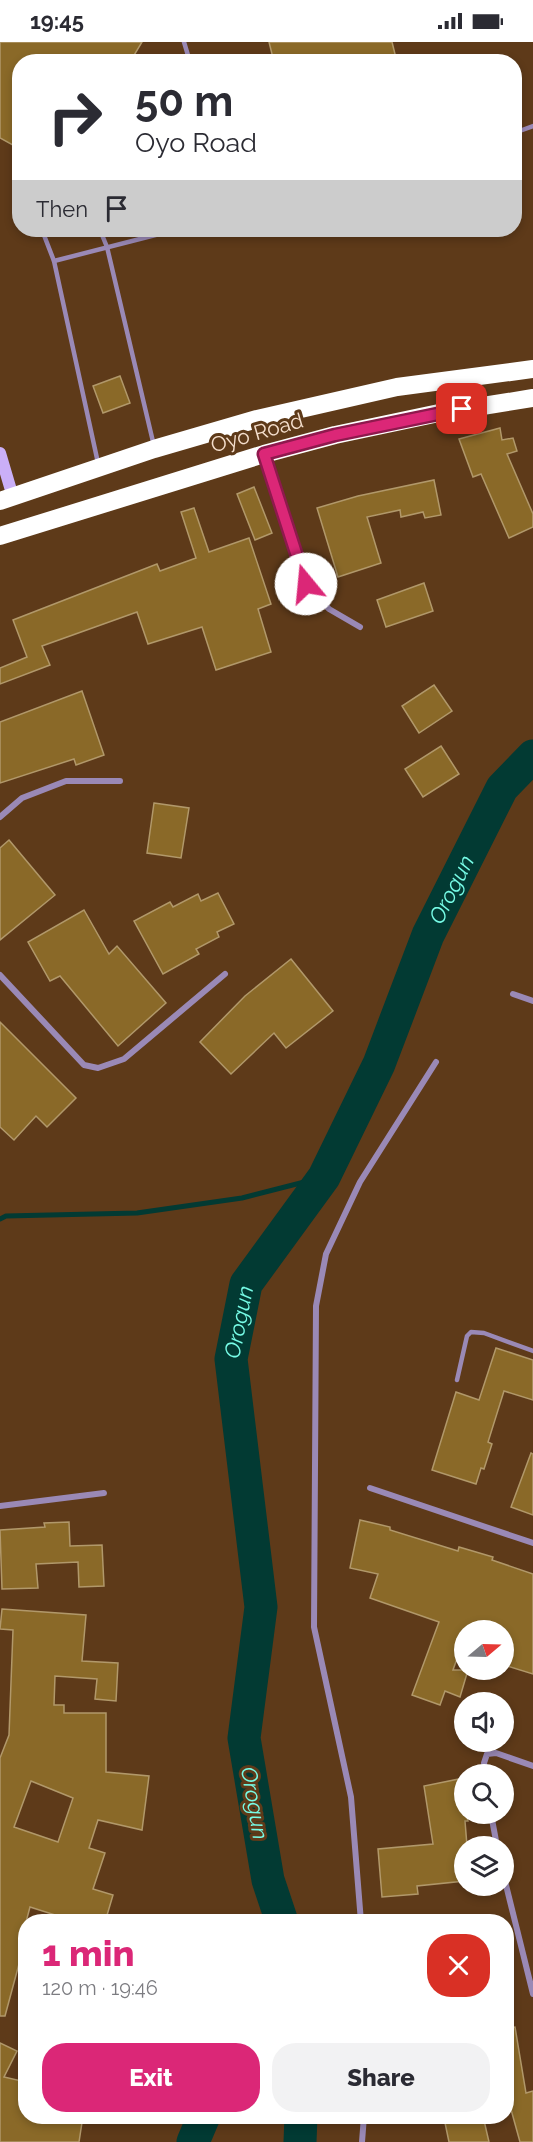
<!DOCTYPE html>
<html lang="en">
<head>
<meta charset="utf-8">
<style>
	body { margin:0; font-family:Raleway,sans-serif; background:#f2f2f3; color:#2b2b33; height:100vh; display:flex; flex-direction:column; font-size:22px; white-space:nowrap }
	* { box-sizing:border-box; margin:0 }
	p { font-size:20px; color:#7c7c81 }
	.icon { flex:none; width:33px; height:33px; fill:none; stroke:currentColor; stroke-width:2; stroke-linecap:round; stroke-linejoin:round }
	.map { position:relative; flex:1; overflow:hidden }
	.details { position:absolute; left:18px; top:1872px; width:496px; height:210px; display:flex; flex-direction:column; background:#fff; border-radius:24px; box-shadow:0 3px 9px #0003 }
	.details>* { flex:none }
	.banner { position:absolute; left:12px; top:12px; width:510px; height:183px; border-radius:24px; box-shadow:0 3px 9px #0003; background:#fff; color:#2b2b33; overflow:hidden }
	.needle { width:39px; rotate:71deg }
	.buttons { position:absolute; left:454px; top:1578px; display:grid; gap:12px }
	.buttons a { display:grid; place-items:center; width:60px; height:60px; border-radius:50%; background:#fff; box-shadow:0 3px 9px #0003; font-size:30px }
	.pin { position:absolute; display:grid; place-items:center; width:51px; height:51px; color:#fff; margin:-26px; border-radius:12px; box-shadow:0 3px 9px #0006 }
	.me { position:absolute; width:66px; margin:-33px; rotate:343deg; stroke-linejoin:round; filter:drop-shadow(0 0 4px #0008) }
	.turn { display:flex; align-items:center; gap:21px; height:126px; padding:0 24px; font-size:27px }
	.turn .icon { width:78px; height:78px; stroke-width:2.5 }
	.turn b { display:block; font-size:42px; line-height:51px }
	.then { display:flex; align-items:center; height:57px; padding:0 24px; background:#0003; gap:12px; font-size:22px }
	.round { display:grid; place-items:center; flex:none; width:63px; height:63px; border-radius:24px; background:#f2f2f3 }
	.overview { display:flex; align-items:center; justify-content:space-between; height:102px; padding:0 24px }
	h1 { font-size:36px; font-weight:800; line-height:45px; color:#db2777 }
	.action { display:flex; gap:12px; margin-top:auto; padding:12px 24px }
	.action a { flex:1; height:69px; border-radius:24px; background:#db2777; color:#fff; font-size:24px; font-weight:800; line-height:69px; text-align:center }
	.action a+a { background:#f2f2f3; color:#2b2b33 }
	.status { display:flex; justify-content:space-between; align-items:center; height:42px; padding:0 30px; background:#fff; direction:ltr }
	.status svg { height:16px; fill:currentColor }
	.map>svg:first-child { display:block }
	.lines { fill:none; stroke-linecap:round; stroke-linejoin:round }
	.stream { stroke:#023a33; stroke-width:5 }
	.river { stroke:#023a33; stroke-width:33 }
	.building { fill:#8a6928; stroke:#b1986a; stroke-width:1.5; fill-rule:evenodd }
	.lane { stroke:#9a89b6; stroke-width:4.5 }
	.street { stroke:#9a89b6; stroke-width:6 }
	.secondary { stroke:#caaff7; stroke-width:12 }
	.highway { stroke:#fff; stroke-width:18 }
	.route-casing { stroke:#8e194d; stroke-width:15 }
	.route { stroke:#db2777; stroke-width:10 }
	.labels { text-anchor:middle; stroke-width:6; stroke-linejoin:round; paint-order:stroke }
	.street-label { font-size:21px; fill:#f5dfcd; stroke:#5e3a19 }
	.water-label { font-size:22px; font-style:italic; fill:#77fce7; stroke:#5e3a19 }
</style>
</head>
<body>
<div class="status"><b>19:45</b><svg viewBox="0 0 49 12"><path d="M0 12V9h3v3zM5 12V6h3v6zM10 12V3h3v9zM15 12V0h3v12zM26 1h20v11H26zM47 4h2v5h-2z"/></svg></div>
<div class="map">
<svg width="533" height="2100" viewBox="0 0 533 2100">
	<rect width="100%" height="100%" fill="#5e3a19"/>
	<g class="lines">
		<!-- stream -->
		<path class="stream" d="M0,1177L6,1174L137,1171L242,1156L324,1135"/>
		<!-- river -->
		<g class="river">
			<path id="s1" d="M282,1880L268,1838L244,1696L261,1565L231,1317L246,1242L324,1135L379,1022L428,893L502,746L533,714"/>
			<path d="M193,2100L204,2074"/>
			<path d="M300,2100L301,2074"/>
		</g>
	</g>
	<!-- building -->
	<g class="building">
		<path d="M0,0H142L130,20H20V107L0,96Z"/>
		<path d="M269,0H392L396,16L382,20H274Z"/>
		<path d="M120,334L130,361L103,371L93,344Z"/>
		<path d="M500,386L502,398L513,396L517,409L507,412L533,472V485L509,496L481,432L473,435L459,397Z"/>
		<path d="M434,438L441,473L425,476L423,470L401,475L400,468L367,475L381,521L338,535L317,466L358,454Z"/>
		<path d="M254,445L272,491L255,498L237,452Z"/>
		<path d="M194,466L209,510L249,496L271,562L258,567L271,610L216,628L202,585L148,602L137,570L42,604L50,623L0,642V626L27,615L13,578L157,522L160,529L196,516L181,470Z"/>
		<path d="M424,541L433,569L386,585L377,558Z"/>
		<path d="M434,643L452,669L419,691L402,664Z"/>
		<path d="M82,649L104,713L76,723L74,717L0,741V680Z"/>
		<path d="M441,704L459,732L423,755L405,727Z"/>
		<path d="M154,761L189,766L181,816L147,811Z"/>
		<path d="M9,798L55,853L0,898V806Z"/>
		<path d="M218,851L234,882L217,890L219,895L196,907L199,912L163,932L134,879L170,860L173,865L198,852L201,859Z"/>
		<path d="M84,868L109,912L117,904L166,961L118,1004L60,934L50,939L28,900Z"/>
		<path d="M291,917L333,969L286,1006L274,991L231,1032L200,1000L245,954Z"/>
		<path d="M0,980L76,1056L47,1085L36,1074L14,1098L0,1085Z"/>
		<path d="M496,1306L533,1318V1358L504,1349L488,1400L492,1402L484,1427L481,1426L476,1442L432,1428L456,1350L479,1358Z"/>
		<path d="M531,1411L533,1412V1473L511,1465Z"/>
		<path d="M360,1478L390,1485V1488L458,1509L459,1505L493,1515L492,1518L533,1532V1632L504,1623V1588H465V1594L453,1628H468L460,1655L445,1649L440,1663L412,1653L439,1580L370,1556L378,1532L350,1526Z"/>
		<path d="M69,1480L70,1504L102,1503L104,1544L79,1545L78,1520L36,1522L38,1546L2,1547L0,1488L45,1485L44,1481Z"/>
		<path d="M2,1567L86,1573L82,1619L118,1621L116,1659L95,1657L97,1637L55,1634L54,1663H64V1671H106V1730L149,1734L142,1788L98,1778L89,1806L105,1811L93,1847L113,1853L105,1880H77L30,1865L26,1880V1912L22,1911L5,1974H0V1716L9,1693L13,1588L0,1587ZM31,1739L73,1756L58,1800L14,1785Z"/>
		<path d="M459,1737L468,1779H465L467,1804H465V1839L417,1844L418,1852L382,1855L378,1807L433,1802L424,1744Z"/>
		<path d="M515,1985L526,2051L533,2049V2100H520L507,2053V1986Z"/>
		<path d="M0,2001L17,2009L4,2035L26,2040V2074H83L79,2100H0Z"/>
		<path d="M453,2074H483L489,2100H449L444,2076Z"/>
	</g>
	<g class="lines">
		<!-- lane -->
		<g class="lane">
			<path d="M184,0L190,20"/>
			<path d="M514,91L533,84"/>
			<path d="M42,188L54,219L98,421"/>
			<path d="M100,188L107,205L154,404"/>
			<path d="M54,219L175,188"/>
			<path d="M457,1338L467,1294L471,1290L484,1291L533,1309"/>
		</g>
		<!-- street -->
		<g class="street">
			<path d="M265,415L306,541L329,567L360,585"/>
			<path d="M0,775L22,756L66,739H120"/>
			<path d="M0,933L84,1023L98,1026L124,1017L225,932"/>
			<path d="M513,952L533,959"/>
			<path d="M370,1446L533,1501"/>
			<path d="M0,1464L104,1451"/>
			<path d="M486,1732L484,1721L487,1712L496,1711L533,1724"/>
			<path d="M491,1772L497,1804"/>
			<path d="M504,1835L533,1952"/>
			<path d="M361,1880L351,1755L314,1585L316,1264L326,1212L360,1140L436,1020"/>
			<path d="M362,2100L364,2074"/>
		</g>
		<!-- secondary -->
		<path class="secondary" d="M0,411L13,455"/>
		<!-- highway -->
		<g class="highway">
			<path d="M0,459L154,407L257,377L397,345L533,327"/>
			<path d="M0,494L264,412L335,393L439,371L533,356"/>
		</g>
	</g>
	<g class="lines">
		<!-- route casing -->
		<g class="route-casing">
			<path id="route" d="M306,542L264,412L335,393L462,367"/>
		</g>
		<!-- route -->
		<use href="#route" class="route"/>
	</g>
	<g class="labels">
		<!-- street labels -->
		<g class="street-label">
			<text transform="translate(257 391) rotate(-16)" y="7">Oyo Road</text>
		</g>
		<!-- water labels -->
		<g class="water-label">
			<text dy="8" stroke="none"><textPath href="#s1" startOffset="1094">Orogun</textPath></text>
			<text dy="8" stroke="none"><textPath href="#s1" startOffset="608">Orogun</textPath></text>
			<text transform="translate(255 1761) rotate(80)" y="8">Orogun</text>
		</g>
	</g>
</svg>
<div class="buttons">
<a><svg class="needle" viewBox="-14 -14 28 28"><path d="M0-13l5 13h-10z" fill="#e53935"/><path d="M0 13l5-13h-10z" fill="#7c7c81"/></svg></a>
<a><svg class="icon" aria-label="sound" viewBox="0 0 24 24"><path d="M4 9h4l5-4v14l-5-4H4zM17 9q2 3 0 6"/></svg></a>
<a><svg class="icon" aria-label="search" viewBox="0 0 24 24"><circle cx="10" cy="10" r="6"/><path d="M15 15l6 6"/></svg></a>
<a><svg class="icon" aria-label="layers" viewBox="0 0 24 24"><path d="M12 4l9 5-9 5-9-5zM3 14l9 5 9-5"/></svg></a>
</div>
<div class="pin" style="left:462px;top:367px;background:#d93025"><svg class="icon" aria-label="arrive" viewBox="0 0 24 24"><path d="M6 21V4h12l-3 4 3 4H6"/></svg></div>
<svg class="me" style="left:306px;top:542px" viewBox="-20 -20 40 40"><circle r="19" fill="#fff"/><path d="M0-13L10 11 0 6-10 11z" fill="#db2777"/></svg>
<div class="banner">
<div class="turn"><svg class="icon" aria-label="right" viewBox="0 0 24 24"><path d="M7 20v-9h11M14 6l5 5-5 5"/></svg><div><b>50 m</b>Oyo Road</div></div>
<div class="then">Then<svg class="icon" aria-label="arrive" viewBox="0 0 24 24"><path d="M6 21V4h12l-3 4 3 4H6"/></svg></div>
</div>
<section class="details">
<div class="overview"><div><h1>1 min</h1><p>120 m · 19:46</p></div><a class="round" style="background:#d93025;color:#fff"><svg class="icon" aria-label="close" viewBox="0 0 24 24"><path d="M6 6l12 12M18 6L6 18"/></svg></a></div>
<div class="action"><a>Exit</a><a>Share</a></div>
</section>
</div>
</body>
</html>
